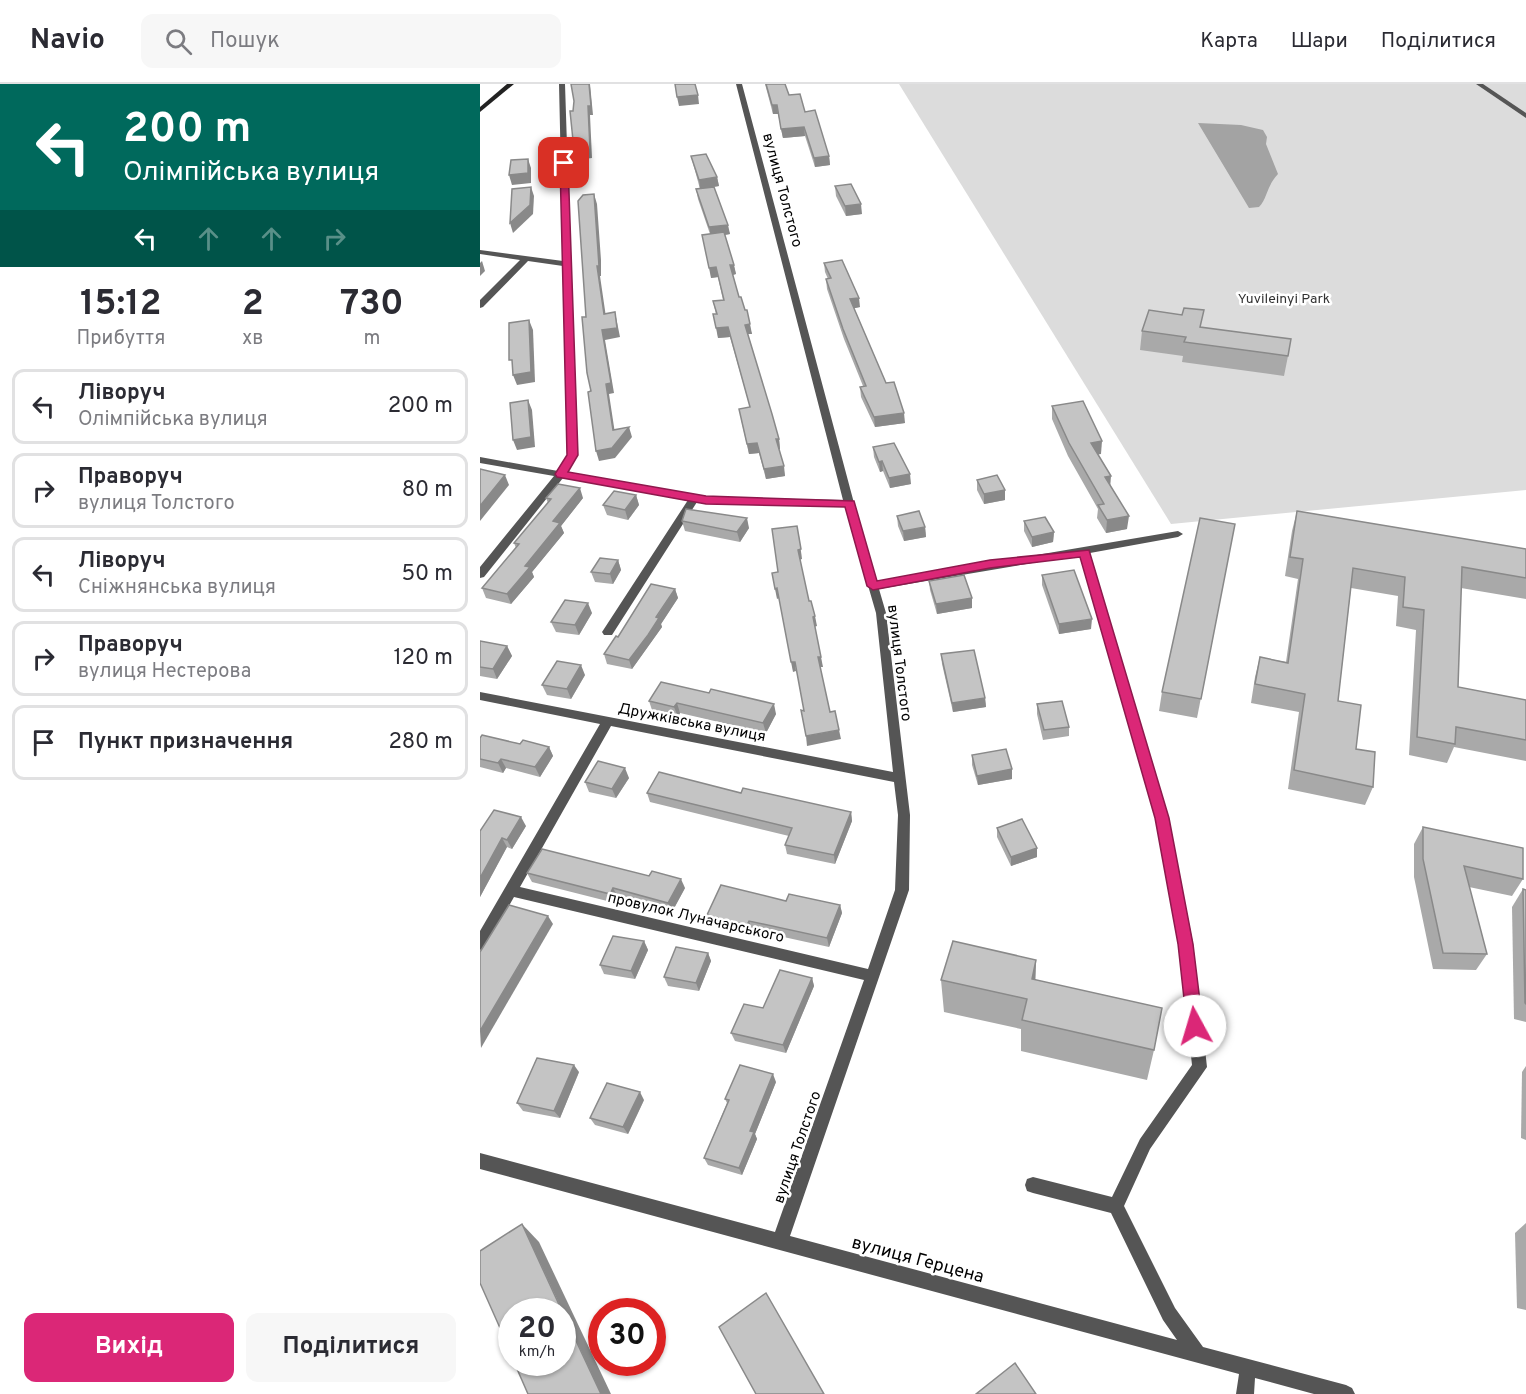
<!DOCTYPE html>
<html lang="uk">
<head>
<meta charset="utf-8">
<style>
	body { margin:0; font-family:Overpass,sans-serif; background:#f7f7f7; color:#2b2b33; height:100vh; display:flex; flex-direction:column; font-size:22px; white-space:nowrap }
	* { box-sizing:border-box; margin:0 }
	p { font-size:20px; color:#7c7c81 }
	.icon { flex:none; width:33px; height:33px; fill:none; stroke:currentColor; stroke-width:2; stroke-linecap:round; stroke-linejoin:round }
	.map { position:relative; flex:1; overflow:hidden }
	.sheet { display:flex; flex-direction:column; background:#fff; width:480px }
	.sheet>* { flex:none }
	.hud { background:#00695c; color:#fff; overflow:hidden }
	.speed { position:absolute; left:18px; top:1214px; display:flex; gap:12px; font-size:30px; font-weight:700; text-align:center }
	.speed>* { display:grid; place-content:center; width:78px; height:78px; border-radius:50%; background:#fff; box-shadow:0 2px 4px #0004; line-height:1 }
	.speed small { font-size:15px; font-weight:400 }
	.speed .limit { border:9px solid #d22; background:#fff; color:#111 }
	.pin { position:absolute; display:grid; place-items:center; width:51px; height:51px; color:#fff; margin:-26px; border-radius:12px; box-shadow:0 3px 9px #0006 }
	.me { position:absolute; width:66px; margin:-33px; rotate:354deg; stroke-linejoin:round; filter:drop-shadow(0 0 4px #0008) }
	.turn { display:flex; align-items:center; gap:21px; height:126px; padding:0 24px; font-size:27px }
	.turn .icon { width:78px; height:78px; stroke-width:2.5 }
	.turn b { display:block; font-size:42px; line-height:51px }
	.lanes { display:flex; align-items:center; height:57px; padding:0 24px; background:#0003; justify-content:center; gap:30px; direction:ltr }
	.lanes .off { opacity:.35 }
	.eta { display:flex; justify-content:space-evenly; align-items:center; height:102px; text-align:center }
	.eta b { font-size:36px; font-weight:700; line-height:42px }
	.action { display:flex; gap:12px; margin-top:auto; padding:12px 24px }
	.action a { flex:1; height:69px; border-radius:12px; background:#db2777; color:#fff; font-size:24px; font-weight:700; line-height:69px; text-align:center }
	.action a+a { background:#f7f7f7; color:#2b2b33 }
	ul { padding:0; list-style:none }
	li { display:flex; align-items:center; gap:18px; height:75px; margin:0 12px 9px; padding:0 12px; border:3px solid #e1e1e2; border-radius:12px }
	li div { flex:1 }
	li b { display:block; font-size:22px }
	li em { font-style:normal }
	header { display:flex; align-items:center; gap:36px; box-sizing:border-box; height:84px; padding:0 30px; background:#fff; border-bottom:2px solid #e1e1e2 }
	header strong { font-size:28px }
	nav { display:flex; gap:33px; margin-inline-start:auto; font-size:21px }
	.search { width:420px; height:54px; background:#f7f7f7; display:flex; align-items:center; gap:15px; box-sizing:border-box; padding:0 21px; border-radius:12px; color:#7c7c81; font-size:22px }
	main { display:flex; flex:1; min-height:0 }
	.map>svg:first-child { display:block }
	.green { fill:#dcdcdc }
	.water { fill:#a3a3a3 }
	.lines { fill:none; stroke-linecap:round; stroke-linejoin:round }
	.street { fill:#555; fill-rule:evenodd }
	.secondary { fill:#222; fill-rule:evenodd }
	.wall { fill:#a9a9a9 }
	.shaded-wall { fill:#898989 }
	.building { fill:#c4c4c4; stroke:#898989; stroke-width:1.5 }
	.route { fill:#db2777; stroke:#8e194d; stroke-width:1.5 }
	.labels { text-anchor:middle; stroke-width:5; stroke-linejoin:round; paint-order:stroke }
	.far-park-label { font-size:14px; fill:#333; stroke:#fff }
	.street-label { font-size:15px; fill:#000; stroke:#fff }
	.near-street-label { font-size:18px; fill:#000; stroke:#fff }
</style>
</head>
<body>
<header>
<strong>Navio</strong>
<div class="search"><svg class="icon" aria-label="search" viewBox="0 0 24 24"><circle cx="10" cy="10" r="6"/><path d="M15 15l6 6"/></svg>Пошук</div>
<nav><a>Карта</a><a>Шари</a><a>Поділитися</a></nav>
</header>
<main>
<section class="sheet">
<div class="hud">
<div class="turn"><svg class="icon" aria-label="left" viewBox="0 0 24 24"><path d="M17 20v-9H6M10 6l-5 5 5 5"/></svg><div><b>200 m</b>Олімпійська вулиця</div></div>
<div class="lanes"><svg class="icon" aria-label="left" viewBox="0 0 24 24"><path d="M17 20v-9H6M10 6l-5 5 5 5"/></svg><svg class="icon off" aria-label="ahead" viewBox="0 0 24 24"><path d="M12 20V5M6 11l6-6 6 6"/></svg><svg class="icon off" aria-label="ahead" viewBox="0 0 24 24"><path d="M12 20V5M6 11l6-6 6 6"/></svg><svg class="icon off" aria-label="right" viewBox="0 0 24 24"><path d="M7 20v-9h11M14 6l5 5-5 5"/></svg></div>
</div>
<div class="eta">
<div><b>15:12</b><p>Прибуття</p></div>
<div><b>2</b><p>хв</p></div>
<div><b>730</b><p>m</p></div>
</div>
<ul>
<li><svg class="icon" aria-label="left" viewBox="0 0 24 24"><path d="M17 20v-9H6M10 6l-5 5 5 5"/></svg><div><b>Ліворуч</b><p>Олімпійська вулиця</p></div><em>200 m</em></li>
<li><svg class="icon" aria-label="right" viewBox="0 0 24 24"><path d="M7 20v-9h11M14 6l5 5-5 5"/></svg><div><b>Праворуч</b><p>вулиця Толстого</p></div><em>80 m</em></li>
<li><svg class="icon" aria-label="left" viewBox="0 0 24 24"><path d="M17 20v-9H6M10 6l-5 5 5 5"/></svg><div><b>Ліворуч</b><p>Сніжнянська вулиця</p></div><em>50 m</em></li>
<li><svg class="icon" aria-label="right" viewBox="0 0 24 24"><path d="M7 20v-9h11M14 6l5 5-5 5"/></svg><div><b>Праворуч</b><p>вулиця Нестерова</p></div><em>120 m</em></li>
<li><svg class="icon" aria-label="arrive" viewBox="0 0 24 24"><path d="M6 21V4h12l-3 4 3 4H6"/></svg><div><b>Пункт призначення</b></div><em>280 m</em></li>
</ul>
<div class="action"><a>Вихід</a><a>Поділитися</a></div>
</section>
<div class="map">
<svg width="1046" height="1310" viewBox="0 0 1046 1310">
	<rect width="100%" height="100%" fill="#fff"/>
	<!-- green -->
	<path class="green" d="M419,0H1046V406L691,440Z"/>
	<!-- water -->
	<path class="water" d="M718,39L761,41L783,46L787,53L786,60L798,90C786,103 788,113 779,123L769,124Z"/>
	<g class="lines">
		<!-- street -->
		<g class="street">
			<path d="M79,0H85L97,371L87,388L226,413L363,416L256,0H262L374,419L397,498L698,447L703,450L698,453L610,469L688,733L713,859L727,983L670,1065L644,1122L695,1224L723,1263L866,1301L872,1304L875,1310H834L775,1294L774,1310H756L759,1290L0,1085V1069L295,1148L384,896L34,813L5,864L0,866V847L120,640L0,616V608L413,688L396,529L365,422L217,418L132,551H124L122,548L124,545L208,416L83,394L4,493L0,494V483L74,392L0,379V373L78,387L87,371L83,182L48,177L3,223L0,224V216L40,176L0,170V166L83,177ZM600,471L676,733L699,859L712,981L660,1055L632,1113L553,1093L547,1095L545,1101L547,1107L553,1109L631,1129L683,1236L697,1256L310,1152L429,806L430,731L406,529L399,505ZM131,642L414,698L418,731L415,806L388,885L40,803Z"/>
			<path d="M996,0H1003L1046,29V34Z"/>
		</g>
		<!-- secondary -->
		<path class="secondary" d="M27,0H34L0,28V23Z"/>
	</g>
	<!-- wall -->
	<g class="wall">
		<path d="M285,0H305L309,11L325,28L349,72L350,81L335,83L325,52L303,54L298,30H293Z"/>
		<path d="M211,72L237,93L239,102L233,103L250,150L245,151L256,190L253,191L259,213L272,250H268L299,355L300,365H299L305,392L286,395L279,369L269,370L261,335L270,323L250,253L238,254L236,230L233,217L243,216L238,193L231,194L230,150L218,115L216,105H220Z"/>
		<path d="M355,102L382,130L366,132L356,112Z"/>
		<path d="M344,179L380,223L374,224L406,299L425,339L395,343L381,313L380,303L383,302L364,255L347,205L346,195H348L345,188Z"/>
		<path d="M722,243L808,272L804,292L702,278L703,272L660,266L662,247Z"/>
		<path d="M572,322L621,370H618L647,445L626,449L617,434L618,425L588,372L572,335Z"/>
		<path d="M393,363L431,400L410,404L403,387L400,388L394,373Z"/>
		<path d="M497,396L525,416L504,420L497,406Z"/>
		<path d="M156,411L159,421L148,436L127,431L123,421Z"/>
		<path d="M66,414H103L81,442L84,449L52,488L54,493L31,520L6,514L2,504L36,464L34,459L68,419Z"/>
		<path d="M817,427L1046,465V515L981,504L978,603L1046,616V677L974,663L967,679L929,671L936,546L916,542L918,512L871,504L858,617L876,665L893,703L885,721L808,705L819,628L771,619L775,593L780,573L806,578L818,495L805,492L812,447Z"/>
		<path d="M417,432L445,443L446,453L424,457L418,442Z"/>
		<path d="M202,437L269,444L260,458L205,447Z"/>
		<path d="M544,437L574,448L573,458L552,463L544,447Z"/>
		<path d="M755,440L717,634L679,627L682,608Z"/>
		<path d="M138,476L141,486L133,500L115,498L111,488Z"/>
		<path d="M562,491L611,545L579,550L562,501Z"/>
		<path d="M449,497L492,514V524L457,530L450,506Z"/>
		<path d="M195,505L198,514L181,540L182,543L152,585L127,580L124,570L138,553Z"/>
		<path d="M112,529L99,551L76,548L71,538Z"/>
		<path d="M0,557L27,562L32,572L17,595L0,592Z"/>
		<path d="M461,570L505,614L506,623L473,628L462,580Z"/>
		<path d="M105,591L91,615L67,611L62,601Z"/>
		<path d="M229,609L296,630L286,649L200,629L198,633L172,626L169,617Z"/>
		<path d="M557,620L589,643V652L563,656L557,630Z"/>
		<path d="M0,654L69,663L73,672L60,693L26,684L23,689L0,683Z"/>
		<path d="M492,671L532,685V695L498,701L492,681Z"/>
		<path d="M149,694L136,714L109,708L105,698Z"/>
		<path d="M167,709H261L371,728L372,737L355,780L307,770L305,761L309,752L170,718Z"/>
		<path d="M46,742L32,765L27,763L0,813V747Z"/>
		<path d="M943,743L1043,795L1032,812L989,803L1007,870L996,886L953,885L934,793V760Z"/>
		<path d="M517,744L557,764V773L531,782L517,753Z"/>
		<path d="M47,789L169,792L205,804L192,828L138,813L135,819L52,798Z"/>
		<path d="M1043,805L1046,806V938L1034,935L1032,823Z"/>
		<path d="M306,817L360,821L362,829L349,863L272,846L270,849L230,839L227,831Z"/>
		<path d="M164,857L168,866L155,895L124,890L120,881Z"/>
		<path d="M228,869L231,877L219,907L188,902L184,893Z"/>
		<path d="M556,876L555,896L674,966L667,996L541,967V945L464,928L461,896Z"/>
		<path d="M332,894L334,902L306,969L255,957L251,949L283,924Z"/>
		<path d="M1046,982V1056L1041,1054L1042,988Z"/>
		<path d="M99,988L80,1034L43,1027L37,1019Z"/>
		<path d="M296,998L275,1050L277,1055L262,1091L228,1081L224,1074L247,1019L245,1015Z"/>
		<path d="M164,1016L148,1050L115,1041L110,1034Z"/>
		<path d="M1046,1139V1226L1037,1224L1035,1149Z"/>
	</g>
	<!-- shaded-wall -->
	<g class="shaded-wall">
		<path d="M109,0H110L113,31H110L112,74L97,76L94,66L108,22Z"/>
		<path d="M218,11L219,20L199,22L197,13Z"/>
		<path d="M292,21H297L298,30H293Z"/>
		<path d="M324,43L325,52L303,54L301,45Z"/>
		<path d="M349,72L350,81L335,83L334,74Z"/>
		<path d="M48,75L51,84V99L32,101L29,91Z"/>
		<path d="M237,93L239,102L220,105L219,96Z"/>
		<path d="M51,103L54,112L53,130L33,149L30,139Z"/>
		<path d="M114,110L117,120L121,176V192H120L127,240L124,230L117,182Z"/>
		<path d="M381,120L382,130L366,132L365,122Z"/>
		<path d="M248,141L250,150L231,153L229,143Z"/>
		<path d="M2,177L5,187L0,192V179Z"/>
		<path d="M250,181H254L256,190L252,191Z"/>
		<path d="M236,183L238,193L231,194L229,184Z"/>
		<path d="M379,214L380,223L371,225L370,215Z"/>
		<path d="M135,228L140,253L125,256L134,309L129,310L136,356L133,346L126,300L122,246Z"/>
		<path d="M49,236L53,246L55,298L37,301L33,291Z"/>
		<path d="M270,240L272,250H267L265,241Z"/>
		<path d="M248,243L250,253L238,254L236,244Z"/>
		<path d="M48,316L52,326L55,363L37,366L33,356Z"/>
		<path d="M424,329L425,339L395,343L394,333Z"/>
		<path d="M149,343L152,353L135,374L119,377L116,367Z"/>
		<path d="M296,355H299L300,365H298Z"/>
		<path d="M622,357L621,370L610,372L611,359Z"/>
		<path d="M277,359L279,369L269,370L267,360Z"/>
		<path d="M402,377L403,387L400,388L399,378Z"/>
		<path d="M304,382L305,392L286,395L284,385Z"/>
		<path d="M430,390L431,400L410,404L409,394Z"/>
		<path d="M25,391L29,401L0,437V422Z"/>
		<path d="M631,392L630,405L625,393Z"/>
		<path d="M100,404L103,414L81,442L84,449L52,488L54,493L31,520L27,510L73,437Z"/>
		<path d="M525,406V416L504,420V410Z"/>
		<path d="M156,411L159,421L148,436L145,426Z"/>
		<path d="M649,432L647,445L626,449L627,436Z"/>
		<path d="M267,434L269,444L260,458L257,448Z"/>
		<path d="M445,443L446,453L424,457L423,447Z"/>
		<path d="M574,448L573,458L552,463V453Z"/>
		<path d="M319,452L322,475L319,476L318,466Z"/>
		<path d="M138,476L141,486L133,500L130,490Z"/>
		<path d="M297,504L299,514L297,515L295,505Z"/>
		<path d="M195,505L198,514L181,540L182,543L152,585L149,576Z"/>
		<path d="M492,514V524L457,530L456,520Z"/>
		<path d="M108,519L112,529L99,551L95,541Z"/>
		<path d="M335,532L337,542L334,543L333,533Z"/>
		<path d="M612,535L611,545L579,550V540Z"/>
		<path d="M27,562L32,572L17,595L13,585Z"/>
		<path d="M338,573H341L343,583H340Z"/>
		<path d="M311,578H315L316,587L313,588Z"/>
		<path d="M101,581L105,591L91,615L87,605Z"/>
		<path d="M505,614L506,623L473,628L472,619Z"/>
		<path d="M197,619L200,629L198,633L194,623Z"/>
		<path d="M294,620L296,630L286,649L283,639Z"/>
		<path d="M359,646L361,655L327,662L326,652Z"/>
		<path d="M69,663L73,672L60,693L55,683Z"/>
		<path d="M21,675L26,684L23,689L18,679Z"/>
		<path d="M145,684L149,694L136,714L132,705Z"/>
		<path d="M532,685V695L498,701L497,692Z"/>
		<path d="M371,728L372,737L355,780L354,771Z"/>
		<path d="M41,733L46,742L32,765L27,756Z"/>
		<path d="M22,754L27,763L0,813V794Z"/>
		<path d="M557,764V773L531,782V773Z"/>
		<path d="M201,795L205,804L192,828L188,819Z"/>
		<path d="M133,804L138,813L135,819L130,810Z"/>
		<path d="M360,821L362,829L349,863L347,854Z"/>
		<path d="M68,832L73,840L1,964L0,947Z"/>
		<path d="M269,837L272,846L270,849L267,841Z"/>
		<path d="M164,857L168,866L155,895L151,887Z"/>
		<path d="M228,869L231,877L219,907L216,899Z"/>
		<path d="M556,876L555,908L552,895Z"/>
		<path d="M332,894L334,902L306,969L303,961Z"/>
		<path d="M94,981L99,988L80,1034L74,1027Z"/>
		<path d="M293,990L296,998L275,1050L277,1055L262,1091L259,1084L270,1047Z"/>
		<path d="M160,1008L164,1016L148,1050L143,1043Z"/>
		<path d="M42,1140L59,1158L131,1310H121Z"/>
	</g>
	<!-- building -->
	<g class="building">
		<path d="M91,0H109L111,22H108L110,65L94,66L90,27H93L94,17Z"/>
		<path d="M195,0H215L218,11L197,13Z"/>
		<path d="M286,0H305L309,11L320,10L325,28L335,26L349,72L334,74L324,43L301,45L297,21H292Z"/>
		<path d="M226,70L237,93L219,96L211,72Z"/>
		<path d="M48,75V89L29,91L31,76Z"/>
		<path d="M371,100L381,120L365,122L355,102Z"/>
		<path d="M51,103L50,121L30,139L32,105Z"/>
		<path d="M234,103L248,141L229,143L216,105Z"/>
		<path d="M114,110L118,167L119,182H117L124,230L135,228L137,244L122,246L131,299L126,300L133,346L149,343L132,364L116,367L108,308L111,307L107,289L102,233H106L98,117L103,111Z"/>
		<path d="M244,148L254,181H250L259,213H261L265,226H267L270,240L265,241L292,330L299,355H296L304,382L284,385L277,359L267,360L259,325L270,323L248,243L236,244L233,230H237L233,217L244,216L236,183L229,184L222,151Z"/>
		<path d="M362,176L379,214L370,215L406,299L414,298L424,329L394,333L380,303L386,302L363,245L346,195L351,194L344,179Z"/>
		<path d="M704,224L724,226L720,243L811,255L808,272L704,258L706,253L662,247L669,226L702,231Z"/>
		<path d="M49,236L51,288L33,291L32,276H29V239Z"/>
		<path d="M48,316L51,353L33,356L30,319Z"/>
		<path d="M603,317L622,357L611,359L631,392L625,393L649,432L627,436L618,421L624,420L589,359L572,322Z"/>
		<path d="M414,359L430,390L409,394L402,377L399,378L393,363Z"/>
		<path d="M0,385L25,391L0,422Z"/>
		<path d="M517,391L525,406L504,410L497,396Z"/>
		<path d="M78,400L100,404L73,437L80,439L45,482L50,483L27,510L2,504L39,460L34,459L71,415L66,414Z"/>
		<path d="M134,407L156,411L145,426L123,421Z"/>
		<path d="M206,425L267,434L257,448L202,437Z"/>
		<path d="M439,427L445,443L423,447L417,432Z"/>
		<path d="M817,427L1046,465V494L982,483L978,603L1046,616V656L976,643L975,660L937,653L944,526L923,523L925,493L873,484L858,617L881,621L876,665L895,668L893,703L814,686L825,610L775,600L780,573L808,579L823,475L810,473Z"/>
		<path d="M565,433L574,448L552,453L544,437Z"/>
		<path d="M720,434L755,440L721,615L682,608Z"/>
		<path d="M317,442L321,465L318,466L329,517H331L335,532L333,533L341,573H338L350,628L355,627L359,646L326,652L321,626L324,627L315,578H311L297,504L295,505L292,489L298,488L292,445Z"/>
		<path d="M120,474L138,476L130,490L111,488Z"/>
		<path d="M594,486L612,535L579,540L562,491Z"/>
		<path d="M484,491L492,514L456,520L449,497Z"/>
		<path d="M171,500L195,505L176,533L179,534L168,551L149,576L124,570L136,552L138,553Z"/>
		<path d="M85,516L108,519L95,541L71,538Z"/>
		<path d="M0,557L27,562L13,585L0,583Z"/>
		<path d="M494,566L505,614L472,619L461,570Z"/>
		<path d="M77,577L101,581L87,605L62,601Z"/>
		<path d="M181,598L229,609L231,605L294,620L283,639L197,619L194,623L169,617Z"/>
		<path d="M582,617L589,643L564,646L557,620Z"/>
		<path d="M2,651L40,660L43,656L69,663L55,683L21,675L18,679L0,675V654Z"/>
		<path d="M526,665L532,685L497,692L492,671Z"/>
		<path d="M118,677L145,684L132,705L105,698Z"/>
		<path d="M179,688L261,709L263,704L371,728L354,771L305,761L312,744L167,709Z"/>
		<path d="M14,726L41,733L27,756L22,754L0,794V747Z"/>
		<path d="M542,735L557,764L531,773L517,744Z"/>
		<path d="M943,743L1043,764V795L984,782L1007,870L963,869L943,775Z"/>
		<path d="M62,765L169,792L172,787L201,795L188,819L133,804L130,810L47,789Z"/>
		<path d="M241,801L306,817L309,810L360,821L347,854L269,837L267,841L227,831Z"/>
		<path d="M1043,805L1046,806V920L1045,919Z"/>
		<path d="M29,821L68,832L0,947V868Z"/>
		<path d="M133,852L164,857L151,887L120,881Z"/>
		<path d="M473,857L556,876L552,895L682,924L674,966L542,936L547,915L461,896Z"/>
		<path d="M196,863L228,869L216,899L184,893Z"/>
		<path d="M300,886L332,894L303,961L251,949L264,920L283,924Z"/>
		<path d="M57,974L94,981L74,1027L37,1019Z"/>
		<path d="M260,981L293,990L270,1047L274,1048L259,1084L224,1074L249,1016L245,1015Z"/>
		<path d="M127,999L160,1008L143,1043L110,1034Z"/>
		<path d="M42,1140L82,1227H32V1271L0,1199V1167Z"/>
		<path d="M286,1209L344,1310H276L239,1243Z"/>
		<path d="M82,1227L121,1310H48L34,1278H82Z"/>
		<path d="M535,1279L556,1310H496Z"/>
	</g>
	<!-- route -->
	<path class="route" d="M84,76L88,79L98,371L88,388L226,412L374,417L397,497L510,476L609,466L689,734L713,860L723,942L721,947L715,950L709,947L707,942L698,860L675,734L600,473L510,484L393,506L387,502L365,423L226,420L77,393L75,390L87,371L80,79Z"/>
	<g class="labels">
		<!-- far-park labels -->
		<g class="far-park-label">
			<text x="804" y="219">Yuvileinyi Park</text>
		</g>
		<!-- street labels -->
		<g class="street-label">
			<text transform="translate(303 106) rotate(75)" y="5">вулиця Толстого</text>
			<text transform="translate(420 579) rotate(83)" y="5">вулиця Толстого</text>
			<text transform="translate(212 638) rotate(11)" y="5">Дружківська вулиця</text>
			<text transform="translate(216 833) rotate(13)" y="5">провулок Луначарського</text>
			<text transform="translate(317 1063) rotate(-71)" y="5">вулиця Толстого</text>
		</g>
		<!-- near-street labels -->
		<g class="near-street-label">
			<text transform="translate(438 1175) rotate(15)" y="6">вулиця Герцена</text>
		</g>
	</g>
</svg>
<div class="speed"><div>20<small>km/h</small></div><div class="limit">30</div></div>
<div class="pin" style="left:84px;top:79px;background:#d93025"><svg class="icon" aria-label="arrive" viewBox="0 0 24 24"><path d="M6 21V4h12l-3 4 3 4H6"/></svg></div>
<svg class="me" style="left:715px;top:942px" viewBox="-20 -20 40 40"><circle r="19" fill="#fff"/><path d="M0-13L10 11 0 6-10 11z" fill="#db2777"/></svg>
</div>
</main>
</body>
</html>
